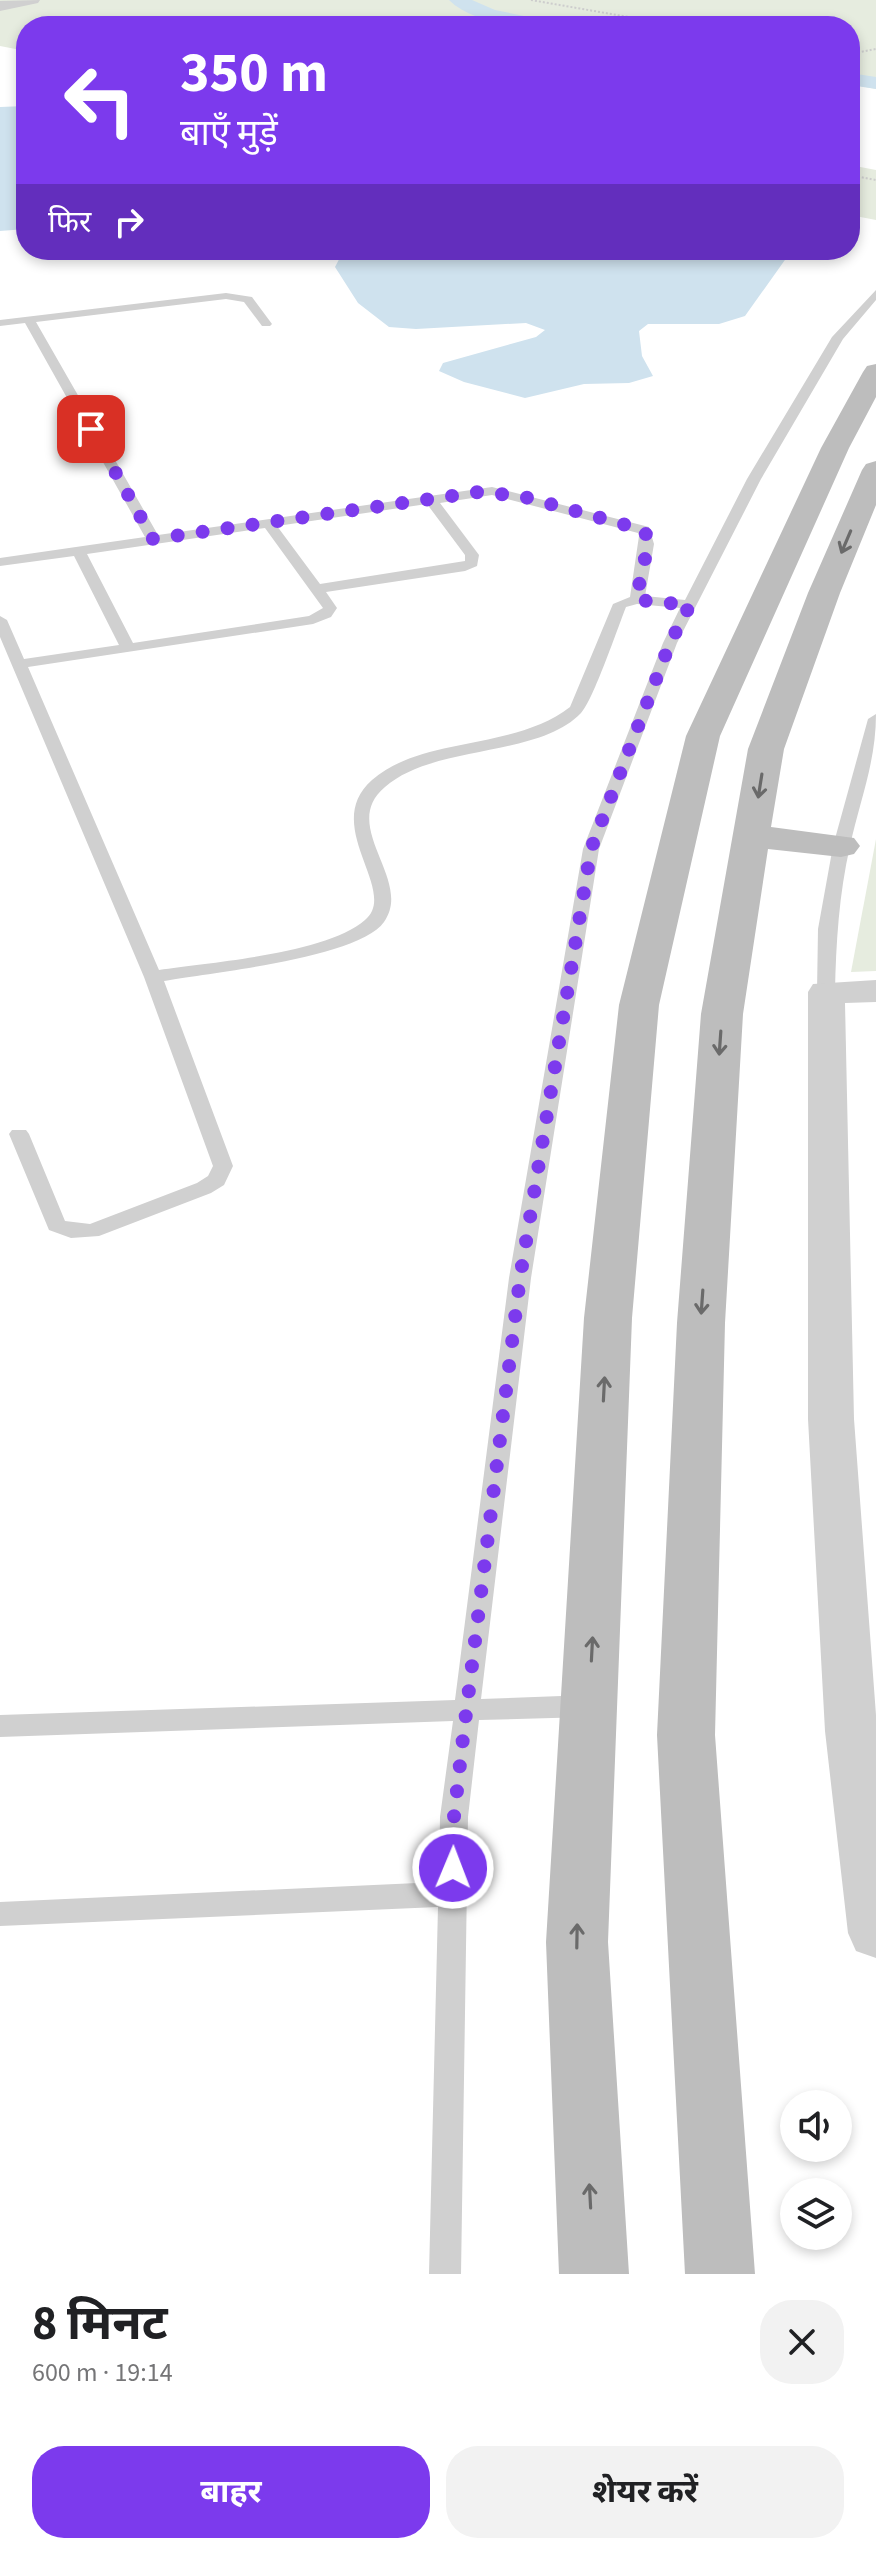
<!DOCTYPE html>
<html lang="hi">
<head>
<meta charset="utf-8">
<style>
	body { margin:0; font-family:"Source Sans 3","Noto Sans Devanagari",sans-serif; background:#f2f2f2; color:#202124; height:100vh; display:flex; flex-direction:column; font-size:30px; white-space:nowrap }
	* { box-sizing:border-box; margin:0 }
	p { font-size:26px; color:#757577 }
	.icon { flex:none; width:44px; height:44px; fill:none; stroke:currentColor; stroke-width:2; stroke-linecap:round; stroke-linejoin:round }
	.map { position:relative; height:2274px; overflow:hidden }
	.sheet { display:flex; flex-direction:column; background:#fff; flex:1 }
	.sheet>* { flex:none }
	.hud { position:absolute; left:16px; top:16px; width:844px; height:244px; border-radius:32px; box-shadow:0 4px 12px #0003; background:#7c3aed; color:#fff; overflow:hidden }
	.controls { position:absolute; left:780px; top:2090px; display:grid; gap:16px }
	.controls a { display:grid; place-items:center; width:72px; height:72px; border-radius:50%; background:#fff; box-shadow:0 4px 12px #0003; font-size:40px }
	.pin { position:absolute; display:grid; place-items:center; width:68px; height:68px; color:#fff; margin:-34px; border-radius:16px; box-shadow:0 4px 12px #0006 }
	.me { position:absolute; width:88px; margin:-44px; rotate:1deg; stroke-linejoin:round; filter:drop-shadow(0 0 6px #0008) }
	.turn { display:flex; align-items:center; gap:28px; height:168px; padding:0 32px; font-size:36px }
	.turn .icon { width:104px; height:104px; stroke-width:2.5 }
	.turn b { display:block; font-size:56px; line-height:68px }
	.then { display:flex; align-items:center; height:76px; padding:0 32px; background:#0003; gap:16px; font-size:30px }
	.round { display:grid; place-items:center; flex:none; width:84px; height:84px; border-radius:32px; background:#f2f2f2 }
	.headline { display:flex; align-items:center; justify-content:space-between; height:136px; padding:0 32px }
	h1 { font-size:48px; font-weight:700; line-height:60px }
	.primary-button { display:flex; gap:16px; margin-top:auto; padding:16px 32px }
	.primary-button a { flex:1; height:92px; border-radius:32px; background:#7c3aed; color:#fff; font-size:32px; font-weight:700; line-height:92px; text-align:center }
	.primary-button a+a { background:#f2f2f2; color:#202124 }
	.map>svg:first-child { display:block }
	.green { fill:#e6ecdf }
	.water { fill:#cfe2ee }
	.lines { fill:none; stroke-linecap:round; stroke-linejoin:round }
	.canal { fill:#cfe2ee; fill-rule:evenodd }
	.path { stroke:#cdcdcd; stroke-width:2; stroke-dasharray:2 2; stroke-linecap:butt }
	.service { fill:#d0d0d0; fill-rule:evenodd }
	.minor { fill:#d0d0d0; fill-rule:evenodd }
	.secondary { fill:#bdbdbd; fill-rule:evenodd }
	.oneway { stroke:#6a6a6a }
	.route { stroke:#7c3aed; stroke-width:14; stroke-dasharray:0 25.2 }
</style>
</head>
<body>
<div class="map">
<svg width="876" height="2274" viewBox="0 0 876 2274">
	<rect width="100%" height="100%" fill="#fff"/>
	<!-- green -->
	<g class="green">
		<path d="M0,0H876V89L850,84V26H26V51L0,46Z"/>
		<path d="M850,165L876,170V220L850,215Z"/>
		<path d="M876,839V971L851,972Z"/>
	</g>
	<!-- water -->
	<g class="water">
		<path d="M26,106V229L0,231V107Z"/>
		<path d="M344,250H792L745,316L719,324H648L639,331L642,356L653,376L629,383L584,384L525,398L464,382L439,371L443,363L536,337L545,330L526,323L416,329L389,327L358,303L335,267Z"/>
	</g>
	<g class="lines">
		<!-- canal -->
		<g class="canal">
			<path d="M449,0H472L495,10L553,22L556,26C523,26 474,25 449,0Z"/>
			<path d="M850,73L876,77V89L850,85Z"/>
		</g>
		<!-- path -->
		<g class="path">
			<path d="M531,0L680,26"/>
			<path d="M850,54L876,49"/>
			<path d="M850,175L876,180"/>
		</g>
		<!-- service -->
		<g class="service">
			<path d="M876,290V300L843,339L761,479L677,643L599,849L531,1278L481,1699L588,1695L597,1699L601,1706L597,1713L588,1717L479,1720L468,1817L461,2274H429L438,1907L0,1926V1902L439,1882L440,1817L453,1721L0,1737V1715L455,1700L509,1278L583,849L663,643L680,608L637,604L626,607C618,627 593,701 581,713C538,758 434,744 385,787C338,826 414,880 384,922C359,958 209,973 164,981L233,1166L224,1185L211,1193L99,1236L71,1238L49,1230L9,1134L12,1130H26L29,1134L65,1221L90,1224L197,1183L208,1176L213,1166L144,977L0,637V616L7,620L24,659L119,645L74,556L0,566V558L145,537L25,323L0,326V320L226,293L252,297L272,324L270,326H262L244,302L226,299L36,322L158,535L492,487L649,527L654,544L645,596L685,600L747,479L832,337ZM492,495L638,533L639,536L630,597L613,604L570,707C513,751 422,736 372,780C320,826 400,891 365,920C326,954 212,962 159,970L28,667L313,624L331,617L337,608L326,592L465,571L477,566L479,555L440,503ZM427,504L465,555V561L320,584L277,526ZM265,528L323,608L309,616L133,643L87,554Z"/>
			<path d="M876,714C876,762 860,800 850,846C839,894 836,943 835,992L826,998L817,992L818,929L833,846L868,719Z"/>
		</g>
		<!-- minor -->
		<g class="minor">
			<path d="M40,0L38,3L0,11V1Z"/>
			<path d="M876,980V1002L845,1003L854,1419L876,1715V1958L856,1951L848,1933L825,1731L808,1419V992L813,984Z"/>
		</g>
		<!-- secondary -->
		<g class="secondary">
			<path d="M876,364V397L849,448L720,736L659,1005L632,1318L608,1942L629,2274H559L546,1942L584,1318L619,1005L686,736L821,448L863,372L867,366Z"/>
			<path d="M876,461V505L840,593L784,749L771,827L854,838L860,846L854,854L841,857L768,849L743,1014L725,1323L715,1735L755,2274H685L657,1735L677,1323L701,1014L748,749L808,593L862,470L866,464Z"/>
		</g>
	</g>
	<!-- one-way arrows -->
	<defs><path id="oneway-shaft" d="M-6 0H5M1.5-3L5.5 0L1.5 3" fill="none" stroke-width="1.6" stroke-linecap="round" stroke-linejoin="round" transform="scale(2)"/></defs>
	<g class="oneway">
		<use href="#oneway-shaft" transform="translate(846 542) rotate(113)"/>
		<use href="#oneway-shaft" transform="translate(760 786) rotate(99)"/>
		<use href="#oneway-shaft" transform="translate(720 1043) rotate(94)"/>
		<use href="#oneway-shaft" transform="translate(702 1302) rotate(94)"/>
		<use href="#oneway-shaft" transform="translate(604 1389) rotate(-87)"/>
		<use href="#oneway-shaft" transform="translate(592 1649) rotate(-87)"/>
		<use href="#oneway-shaft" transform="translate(577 1936) rotate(-89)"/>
		<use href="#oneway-shaft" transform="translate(590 2196) rotate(-93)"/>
	</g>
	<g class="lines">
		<!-- route -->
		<path class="route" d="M91,429L153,539L479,492L521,496L644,530C653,544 638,579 637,600L690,605L670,643L591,849L520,1278L463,1738L454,1817L453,1868"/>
	</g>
</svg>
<div class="controls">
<a><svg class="icon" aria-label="sound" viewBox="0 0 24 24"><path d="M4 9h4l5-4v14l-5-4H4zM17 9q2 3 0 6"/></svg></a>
<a><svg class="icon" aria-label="layers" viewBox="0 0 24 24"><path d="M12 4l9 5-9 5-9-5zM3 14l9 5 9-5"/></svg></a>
</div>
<div class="pin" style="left:91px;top:429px;background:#d93025"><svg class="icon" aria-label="arrive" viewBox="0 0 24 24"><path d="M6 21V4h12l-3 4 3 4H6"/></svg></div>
<svg class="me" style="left:453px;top:1868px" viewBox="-20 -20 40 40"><circle r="17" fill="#7c3aed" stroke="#fff" stroke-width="3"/><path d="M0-11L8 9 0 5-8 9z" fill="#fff"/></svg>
<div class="hud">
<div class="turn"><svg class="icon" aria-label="left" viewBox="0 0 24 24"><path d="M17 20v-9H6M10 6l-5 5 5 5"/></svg><div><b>350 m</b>बाएँ मुड़ें</div></div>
<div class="then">फिर<svg class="icon" aria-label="right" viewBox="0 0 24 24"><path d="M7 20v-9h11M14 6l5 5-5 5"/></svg></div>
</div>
</div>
<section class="sheet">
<div class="headline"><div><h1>8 मिनट</h1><p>600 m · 19:14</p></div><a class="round"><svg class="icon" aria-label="close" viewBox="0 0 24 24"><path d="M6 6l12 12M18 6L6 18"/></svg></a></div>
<div class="primary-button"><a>बाहर</a><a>शेयर करें</a></div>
</section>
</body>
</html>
